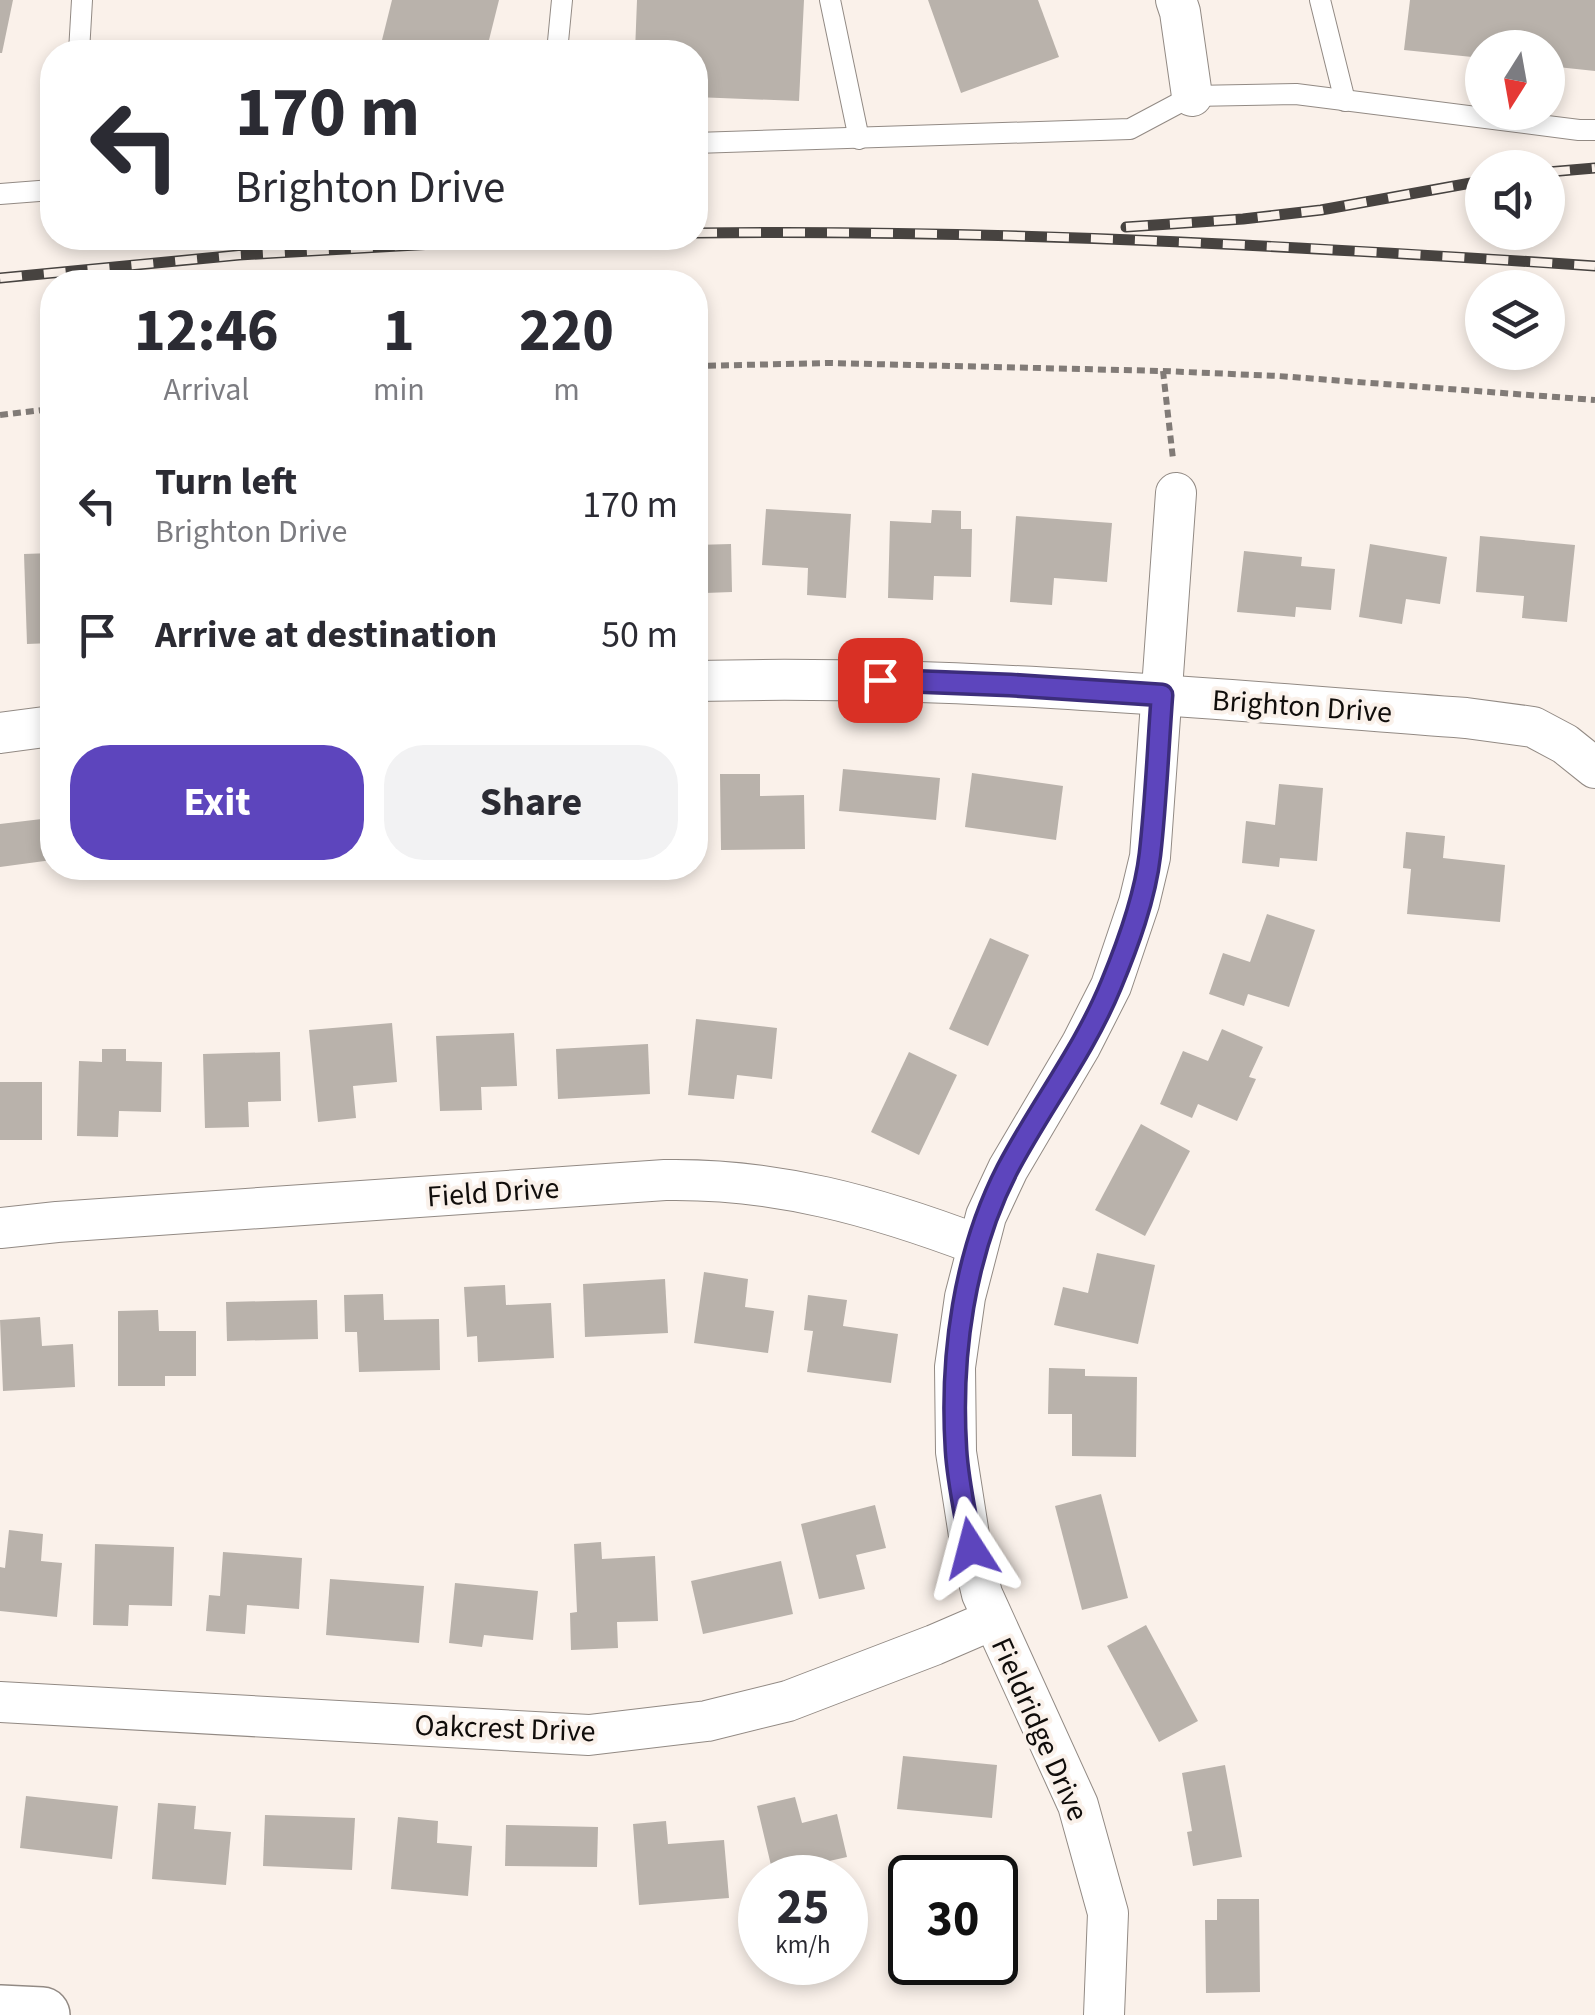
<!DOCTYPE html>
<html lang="en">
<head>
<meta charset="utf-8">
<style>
	body { margin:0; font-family:"Source Sans 3",sans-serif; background:#f2f2f3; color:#2b2b33; height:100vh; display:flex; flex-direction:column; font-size:38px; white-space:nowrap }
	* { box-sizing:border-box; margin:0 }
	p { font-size:32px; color:#7c7c81 }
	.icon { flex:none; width:55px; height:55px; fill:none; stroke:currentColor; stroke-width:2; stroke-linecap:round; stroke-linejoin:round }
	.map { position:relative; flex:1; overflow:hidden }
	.sheet { position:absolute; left:40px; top:270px; width:668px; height:610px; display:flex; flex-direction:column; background:#fff; border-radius:40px; box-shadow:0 5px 15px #0003 }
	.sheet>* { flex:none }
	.banner { position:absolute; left:40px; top:40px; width:668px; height:210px; border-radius:40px; box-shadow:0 5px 15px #0003; background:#fff; color:#2b2b33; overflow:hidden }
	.needle { width:65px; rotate:191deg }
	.tools { position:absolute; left:1465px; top:30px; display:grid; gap:20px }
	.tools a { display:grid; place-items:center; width:100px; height:100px; border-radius:50%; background:#fff; box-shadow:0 5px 15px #0003; font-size:50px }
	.speed { position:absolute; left:738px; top:1855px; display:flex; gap:20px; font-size:50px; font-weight:700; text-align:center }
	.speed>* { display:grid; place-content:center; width:130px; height:130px; border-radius:50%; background:#fff; box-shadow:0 5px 15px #0003; line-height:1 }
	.speed small { font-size:25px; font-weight:400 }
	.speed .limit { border:5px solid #111; border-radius:15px; background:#fff; color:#111 }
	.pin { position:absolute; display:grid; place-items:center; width:85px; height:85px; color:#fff; margin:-42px; border-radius:20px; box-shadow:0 5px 15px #0006 }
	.me { position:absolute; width:110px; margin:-55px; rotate:351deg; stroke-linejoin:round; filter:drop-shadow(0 0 8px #0008) }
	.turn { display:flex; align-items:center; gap:35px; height:210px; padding:0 30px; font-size:45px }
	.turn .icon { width:130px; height:130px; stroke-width:2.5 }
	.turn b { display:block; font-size:70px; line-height:85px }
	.eta { display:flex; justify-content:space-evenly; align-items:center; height:170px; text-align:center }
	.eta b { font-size:60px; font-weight:700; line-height:70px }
	.action { display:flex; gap:20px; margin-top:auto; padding:20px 30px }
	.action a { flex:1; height:115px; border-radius:40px; background:#5d45bd; color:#fff; font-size:40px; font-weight:700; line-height:115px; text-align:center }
	.action a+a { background:#f2f2f3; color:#2b2b33 }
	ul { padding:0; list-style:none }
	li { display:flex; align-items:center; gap:30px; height:130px; padding:0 30px }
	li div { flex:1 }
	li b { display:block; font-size:38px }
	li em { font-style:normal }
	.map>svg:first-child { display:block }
	.building { fill:#b9b2ab }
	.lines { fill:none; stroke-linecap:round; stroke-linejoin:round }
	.lane-casing { stroke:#928a84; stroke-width:22 }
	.street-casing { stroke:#928a84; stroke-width:42 }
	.secondary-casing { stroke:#928a84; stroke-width:58 }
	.path { stroke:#817b77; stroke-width:6; stroke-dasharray:8 5; stroke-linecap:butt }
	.lane { stroke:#fff; stroke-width:20 }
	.street { stroke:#fff; stroke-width:40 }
	.secondary { stroke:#fff; stroke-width:55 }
	.rail-casing { stroke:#474340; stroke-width:11 }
	.rail { stroke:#faf1ea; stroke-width:8; stroke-dasharray:22; stroke-linecap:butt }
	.route-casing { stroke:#3c2d7b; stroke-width:25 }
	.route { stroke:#5d45bd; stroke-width:18 }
	.labels { text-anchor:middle; stroke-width:8; stroke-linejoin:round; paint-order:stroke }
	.street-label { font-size:30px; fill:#100d0b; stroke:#faf1ea }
</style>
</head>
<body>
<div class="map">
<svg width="1595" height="2015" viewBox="0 0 1595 2015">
	<rect width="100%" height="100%" fill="#faf1ea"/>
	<!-- building -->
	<g class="building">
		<path d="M0,0H13L2,53H0Z"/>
		<path d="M392,0H499L486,52H379Z"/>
		<path d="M637,0H804L799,101L695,97V52H635Z"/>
		<path d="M928,0H1038L1059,57L961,93Z"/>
		<path d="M1410,0H1595V71L1548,66V48H1482V58L1404,50Z"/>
		<path d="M766,509L851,514L846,598L807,595L808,568L762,565Z"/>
		<path d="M932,510L961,511V529H972L971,577L934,576L933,600L888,598L890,521L931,523Z"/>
		<path d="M1016,516L1112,523L1107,582L1054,578L1052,605L1010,602Z"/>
		<path d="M1480,536L1575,545L1567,622L1522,618L1524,596L1476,592Z"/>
		<path d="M731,544L732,592L705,593V602H695V545Z"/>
		<path d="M1370,544L1447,557L1440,604L1406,599L1402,624L1359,617Z"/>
		<path d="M1244,551L1302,557L1301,566L1335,569L1331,610L1296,607L1295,617L1237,612Z"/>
		<path d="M52,553V643L27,644L24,554Z"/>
		<path d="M843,769L940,778L936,820L839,811Z"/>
		<path d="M972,773L1063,786L1056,840L965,827Z"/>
		<path d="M720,774H760V796L804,795L805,849L721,850Z"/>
		<path d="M1279,784L1323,788L1317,861L1280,858L1279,867L1242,863L1246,821L1275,825Z"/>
		<path d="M50,818L52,860L0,867V824Z"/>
		<path d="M1406,832L1445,836L1443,858L1505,865L1500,922L1407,914L1411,869L1403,868Z"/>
		<path d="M1267,914L1315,930L1289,1007L1248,994L1244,1006L1209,994L1223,953L1250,962Z"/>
		<path d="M990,938L1029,955L988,1046L949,1029Z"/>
		<path d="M696,1019L777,1028L772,1079L737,1075L734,1099L688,1095Z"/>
		<path d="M392,1023L397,1082L353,1086L356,1118L318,1122L309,1030Z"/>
		<path d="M1222,1029L1263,1047L1249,1077L1256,1079L1237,1121L1198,1104L1192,1118L1160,1104L1183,1051L1208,1061Z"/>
		<path d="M514,1033L517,1086L481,1087L482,1110L440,1111L436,1036Z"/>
		<path d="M648,1044L650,1094L558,1099L556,1049Z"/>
		<path d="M102,1049H126V1061L162,1062L161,1112L119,1111L118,1137L77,1136L79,1061L102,1062Z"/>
		<path d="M280,1052L281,1101L248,1102L249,1127L205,1128L203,1054Z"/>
		<path d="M909,1052L957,1075L919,1155L871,1132Z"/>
		<rect x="0" y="1082" width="42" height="58"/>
		<path d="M1141,1124L1190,1151L1145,1236L1095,1210Z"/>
		<path d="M1097,1253L1155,1265L1138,1344L1054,1325L1063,1287L1088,1293Z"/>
		<path d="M704,1272L748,1279L745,1307L774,1311L768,1353L694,1343Z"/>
		<path d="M665,1279L668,1333L585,1337L583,1284Z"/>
		<path d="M505,1285L506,1305L551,1303L554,1358L478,1362L477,1336L467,1337L464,1287Z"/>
		<path d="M383,1294L384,1320L439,1319L440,1370L359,1372L357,1332H345L344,1295Z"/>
		<path d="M808,1295L847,1300L843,1326L898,1334L891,1383L807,1372L813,1331L804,1330Z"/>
		<path d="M317,1300L318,1339L227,1341L226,1302Z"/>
		<path d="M158,1310L159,1331H196V1376H165V1386H118V1311Z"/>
		<path d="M40,1317L42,1346L73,1344L75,1387L3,1391L0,1320Z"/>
		<path d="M1049,1368L1085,1369V1376L1137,1377L1136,1457L1072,1456V1414H1048Z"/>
		<path d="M1101,1494L1128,1598L1082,1610L1055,1506Z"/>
		<path d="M875,1505L886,1548L856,1555L865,1589L819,1599L801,1524Z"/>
		<path d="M9,1530L43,1534L41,1561L62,1563L57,1617L0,1611V1567L5,1568Z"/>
		<path d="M601,1542L602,1559L655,1556L658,1621L617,1622L618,1648L571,1650L570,1613L577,1612L574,1544Z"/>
		<path d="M95,1544L174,1547L172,1606L129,1605L128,1626L93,1625Z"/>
		<path d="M223,1552L302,1558L299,1609L247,1605L245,1634L206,1631L209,1595L220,1596Z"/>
		<path d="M781,1561L793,1614L703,1634L691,1581Z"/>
		<path d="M330,1579L424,1586L419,1643L326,1635Z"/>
		<path d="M455,1583L538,1591L533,1640L484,1635L482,1647L449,1643Z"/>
		<path d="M1146,1625L1198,1721L1159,1742L1107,1646Z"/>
		<path d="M903,1756L997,1765L992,1818L897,1809Z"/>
		<path d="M1225,1765L1242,1857L1193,1866L1187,1832L1192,1831L1182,1773Z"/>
		<path d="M26,1796L118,1806L112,1859L20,1848Z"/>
		<path d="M795,1797L802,1823L837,1814L847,1857L816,1864L818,1874L802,1878H774L757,1806Z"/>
		<path d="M158,1803L196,1806L194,1829L231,1832L226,1885L152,1879Z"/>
		<path d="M265,1815L355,1818L352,1870L263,1866Z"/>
		<path d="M398,1817L438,1821L437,1843L472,1846L468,1896L391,1889Z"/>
		<path d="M666,1821L668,1844L724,1840L729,1898L639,1905L633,1824Z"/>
		<path d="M506,1825L598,1827L597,1867L505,1866Z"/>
		<path d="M995,1892L1015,1893L1006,1985L964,1981L966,1962H995Z"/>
		<path d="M1217,1899H1259L1260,1992L1206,1993L1205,1920H1217Z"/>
	</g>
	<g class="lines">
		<!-- lane casing -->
		<g class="lane-casing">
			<g id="lane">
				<path d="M830,0L859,139"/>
				<path d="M1320,0L1345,101"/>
				<path d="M79,52L82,0"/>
				<path d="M557,52L562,0"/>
				<path d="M695,143L1130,129L1192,96L1296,94L1579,130H1595"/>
				<path d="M0,194L52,190"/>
			</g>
		</g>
		<!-- street casing -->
		<g class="street-casing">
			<g id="street">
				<path d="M1176,0L1180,12L1192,96"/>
				<path d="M695,681C953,674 1209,699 1466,718L1533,727L1565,744L1595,768"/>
				<path d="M0,733L52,726"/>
				<path d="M0,1228L57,1222L665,1180C776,1178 875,1206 978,1245"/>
				<path d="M0,1702L589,1735L707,1721L788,1701L934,1645L992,1620"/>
				<path d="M1104,2015L1108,1913L1078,1805L982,1594L971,1548L956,1452L955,1367L965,1297L986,1216L1008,1169L1081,1045L1111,986L1139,903L1150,857L1176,493"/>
			</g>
		</g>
		<!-- secondary casing -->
		<g class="secondary-casing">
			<path id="secondary" d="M0,2013L42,2015"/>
		</g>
		<!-- path -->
		<g class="path">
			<path d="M695,366L830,363L1163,371L1278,376L1595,400"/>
			<path d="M1163,371L1173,459"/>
			<path d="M0,415L52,409"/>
		</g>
		<!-- lane -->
		<use href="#lane" class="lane"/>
		<!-- street -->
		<use href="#street" class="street"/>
		<!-- secondary -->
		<use href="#secondary" class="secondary"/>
		<!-- rail casing -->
		<g class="rail-casing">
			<g id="rail">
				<path d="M1548,172L1595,168"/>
				<path d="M1126,227L1243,219L1321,210L1482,181"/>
				<path d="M695,233C996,229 1295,246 1595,266"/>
				<path d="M0,278L239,255L539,238"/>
			</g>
		</g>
		<!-- rail -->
		<use href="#rail" class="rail"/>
	</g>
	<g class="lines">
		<!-- route casing -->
		<g class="route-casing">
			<path id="route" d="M880,680L1010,685L1162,695C1158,748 1156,801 1150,854C1145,898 1128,944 1111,985C1084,1051 1040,1107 1007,1170C964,1254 950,1356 956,1450C958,1483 966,1516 971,1548"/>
		</g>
		<!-- route -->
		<use href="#route" class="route"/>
	</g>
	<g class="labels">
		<!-- street labels -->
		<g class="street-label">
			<text transform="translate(1302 706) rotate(4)" y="10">Brighton Drive</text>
			<text transform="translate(493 1192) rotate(-4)" y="10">Field Drive</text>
			<text transform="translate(505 1728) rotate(2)" y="10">Oakcrest Drive</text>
			<text transform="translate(1040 1729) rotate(66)" y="10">Fieldridge Drive</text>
		</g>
	</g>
</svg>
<div class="tools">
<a><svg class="needle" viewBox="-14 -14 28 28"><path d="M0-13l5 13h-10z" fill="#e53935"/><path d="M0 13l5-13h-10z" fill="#7c7c81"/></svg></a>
<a><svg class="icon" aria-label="sound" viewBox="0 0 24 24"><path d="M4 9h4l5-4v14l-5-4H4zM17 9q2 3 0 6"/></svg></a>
<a><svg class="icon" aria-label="layers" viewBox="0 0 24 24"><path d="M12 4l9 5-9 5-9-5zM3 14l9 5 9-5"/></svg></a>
</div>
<div class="speed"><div>25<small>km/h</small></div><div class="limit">30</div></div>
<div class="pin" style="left:880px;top:680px;background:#d93025"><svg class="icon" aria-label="arrive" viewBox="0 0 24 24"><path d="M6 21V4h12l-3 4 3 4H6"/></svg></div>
<svg class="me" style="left:971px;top:1548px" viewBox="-20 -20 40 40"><path d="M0-17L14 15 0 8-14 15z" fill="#5d45bd" stroke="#fff" stroke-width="4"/></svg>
<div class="banner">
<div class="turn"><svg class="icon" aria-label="left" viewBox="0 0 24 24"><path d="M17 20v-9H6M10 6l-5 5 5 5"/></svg><div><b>170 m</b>Brighton Drive</div></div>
</div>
<section class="sheet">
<div class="eta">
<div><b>12:46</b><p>Arrival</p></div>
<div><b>1</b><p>min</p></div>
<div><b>220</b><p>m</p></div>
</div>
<ul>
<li><svg class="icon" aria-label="left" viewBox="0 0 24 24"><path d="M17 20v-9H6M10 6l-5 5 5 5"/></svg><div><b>Turn left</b><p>Brighton Drive</p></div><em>170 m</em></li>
<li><svg class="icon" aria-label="arrive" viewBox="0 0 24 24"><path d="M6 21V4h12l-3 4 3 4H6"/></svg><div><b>Arrive at destination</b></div><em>50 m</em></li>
</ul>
<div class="action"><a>Exit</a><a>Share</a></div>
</section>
</div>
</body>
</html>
